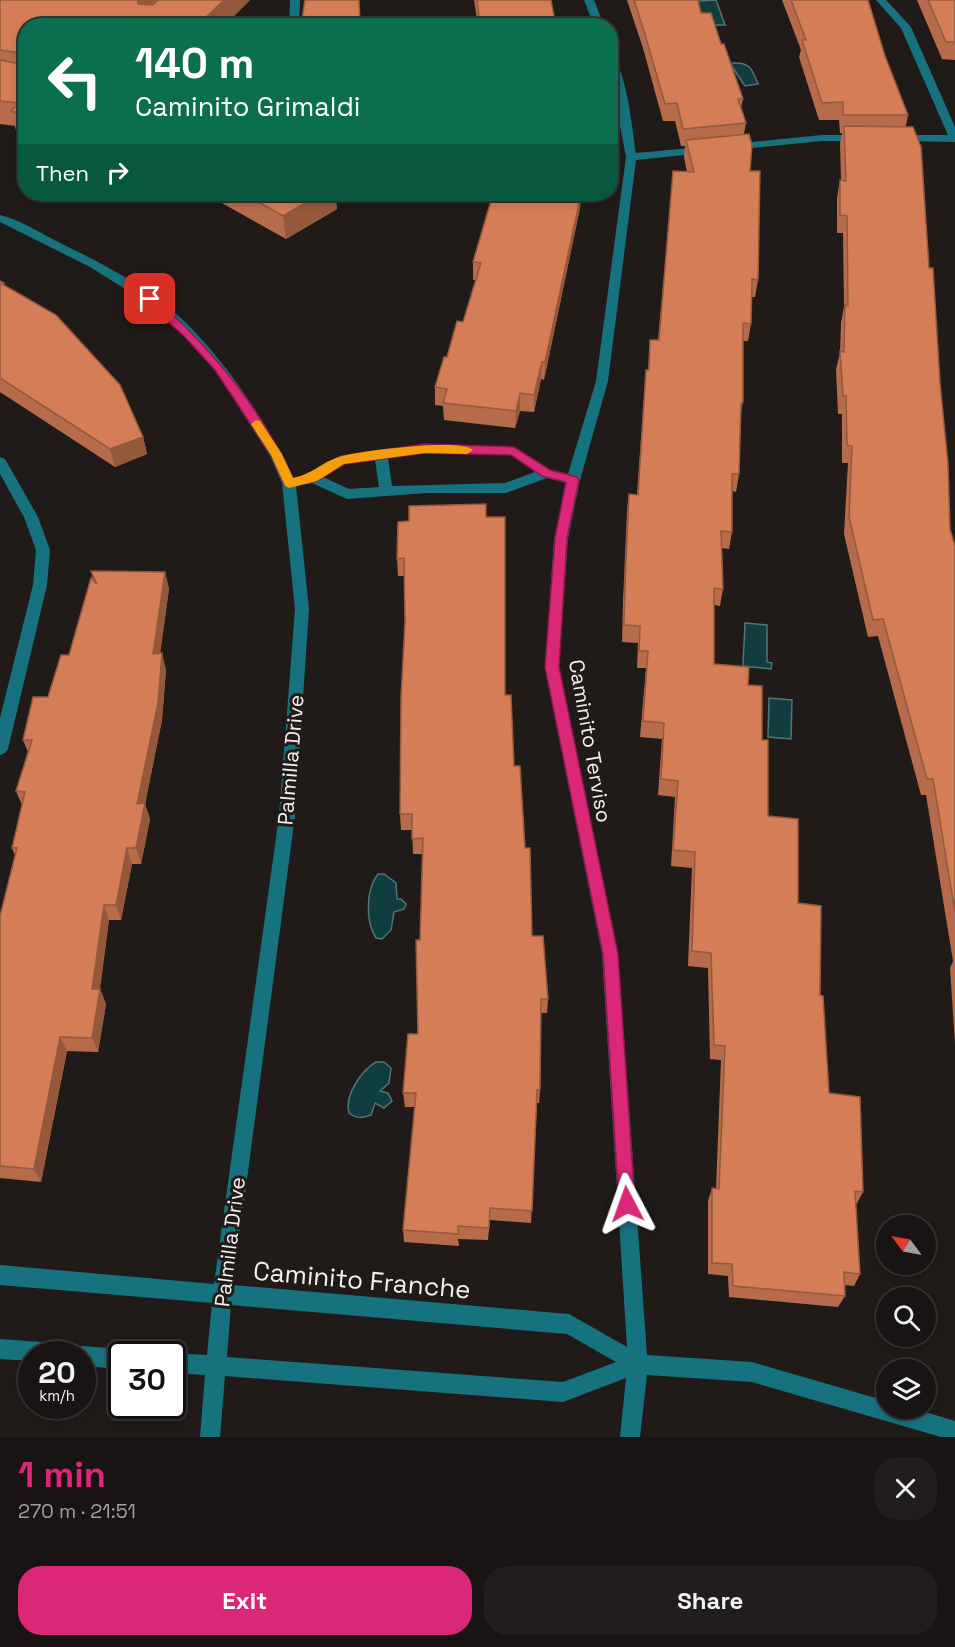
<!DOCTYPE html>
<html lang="en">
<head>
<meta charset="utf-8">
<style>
	body { margin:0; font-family:"Space Grotesk",sans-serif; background:#211d1c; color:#f1f3f6; height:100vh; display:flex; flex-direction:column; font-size:22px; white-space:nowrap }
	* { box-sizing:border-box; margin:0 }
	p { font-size:20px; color:#9f9ea0 }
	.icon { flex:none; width:33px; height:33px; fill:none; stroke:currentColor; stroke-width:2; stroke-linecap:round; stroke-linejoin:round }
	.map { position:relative; height:1437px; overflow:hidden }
	.panel { display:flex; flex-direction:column; background:#181413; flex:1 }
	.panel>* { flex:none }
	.top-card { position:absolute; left:18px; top:18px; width:600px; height:183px; border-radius:24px; box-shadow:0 3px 9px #0003,0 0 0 2px #363333; background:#0b6e4f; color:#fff; overflow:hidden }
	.needle { width:39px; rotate:302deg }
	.buttons { position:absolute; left:876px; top:1215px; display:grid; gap:12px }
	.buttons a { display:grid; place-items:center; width:60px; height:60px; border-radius:50%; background:#181413; box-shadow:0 3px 9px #0003,0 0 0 2px #363333; font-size:30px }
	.speed { position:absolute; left:18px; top:1341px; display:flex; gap:12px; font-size:30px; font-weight:700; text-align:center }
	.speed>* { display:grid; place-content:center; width:78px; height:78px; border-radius:50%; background:#181413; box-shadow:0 3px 9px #0003,0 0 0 2px #363333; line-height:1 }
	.speed small { font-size:15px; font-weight:400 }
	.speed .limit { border:3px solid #111; border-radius:9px; background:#fff; color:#111 }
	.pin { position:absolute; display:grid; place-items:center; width:51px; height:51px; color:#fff; margin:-26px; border-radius:12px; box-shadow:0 3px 9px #0006 }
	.me { position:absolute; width:66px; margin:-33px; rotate:356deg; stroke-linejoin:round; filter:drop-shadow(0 0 4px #0008) }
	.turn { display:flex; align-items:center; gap:21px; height:126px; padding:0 18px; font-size:27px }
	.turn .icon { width:78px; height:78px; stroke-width:2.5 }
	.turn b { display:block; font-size:42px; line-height:51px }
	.then { display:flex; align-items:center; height:57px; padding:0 18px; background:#0003; gap:12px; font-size:22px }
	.round { display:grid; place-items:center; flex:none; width:63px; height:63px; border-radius:24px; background:#211d1c }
	.headline { display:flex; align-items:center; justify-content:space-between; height:102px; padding:0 18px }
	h1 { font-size:36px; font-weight:600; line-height:45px; color:#db2777 }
	.action { display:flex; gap:12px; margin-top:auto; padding:12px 18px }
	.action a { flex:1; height:69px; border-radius:24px; background:#db2777; color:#fff; font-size:24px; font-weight:600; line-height:69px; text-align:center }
	.action a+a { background:#211d1c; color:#f1f3f6 }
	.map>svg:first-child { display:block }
	.water { fill:#103e40; stroke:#547374; stroke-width:1.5 }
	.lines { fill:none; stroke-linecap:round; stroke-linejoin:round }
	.minor { fill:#17727f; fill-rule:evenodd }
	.wall { fill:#b66c4a }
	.shaded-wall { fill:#94583c }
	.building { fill:#d47d56; stroke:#94583c; stroke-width:1.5 }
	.route { fill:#db2777; stroke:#8e194d; stroke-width:1.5 }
	.slow { fill:#f59e0b }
	.labels { text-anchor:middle; stroke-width:6; stroke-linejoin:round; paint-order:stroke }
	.street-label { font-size:21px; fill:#f4f0ee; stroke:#201b19 }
	.near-street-label { font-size:26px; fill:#f4f0ee; stroke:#201b19 }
</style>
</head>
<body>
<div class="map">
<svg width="955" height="1437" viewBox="0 0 955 1437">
	<rect width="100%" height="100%" fill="#201b19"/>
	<!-- water -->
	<g class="water">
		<path d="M716,0L725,25H710L701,21L698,1Z"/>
		<path d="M733,63C750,62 752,69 758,84L745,86L731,65Z"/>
		<path d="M745,623L767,625V662L772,663L771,669L743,666Z"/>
		<path d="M769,698L792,700L791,739L768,737Z"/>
		<path d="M378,874H384L396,883L397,899H401L406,904L404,909L394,912L391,930L382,939L376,938C365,921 366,889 378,874Z"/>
		<path d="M376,1062H384L391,1068L389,1083L380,1091L388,1093L392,1101L384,1108L375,1103L371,1115C362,1118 357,1119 349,1113C344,1096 361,1071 376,1062Z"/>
	</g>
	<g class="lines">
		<!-- minor -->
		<g class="minor">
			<path d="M290,0H300L299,26H289Z"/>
			<path d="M584,0H594L604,26H594Z"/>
			<path d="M876,0H886L911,27L955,127V142L898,141L893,138L898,135H948L901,28Z"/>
			<path d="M610,55C626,63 633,134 636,153L703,147L708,150L703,153L636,160L608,381L580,480L568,539L559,667L618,954L647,1355L752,1362L886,1401V1408H912L955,1421V1437H941L752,1382L647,1375L640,1437H620L626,1378L563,1402L225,1376L220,1437H200L205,1375L172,1373V1354H169L172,1353L207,1355L212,1303L0,1285V1265L214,1284L279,816L295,609L282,483L270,456L215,370L184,336L146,302L90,267L0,222V215C21,220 42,234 62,244C93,259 124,275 153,295C209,335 264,415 293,478L309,474L341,456L425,445L514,447L550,470L568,474L596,381L626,157L610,74ZM425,453L511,455L535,472L505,483L392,486L388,458ZM375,460L379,487L349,489L323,477L344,464ZM547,478L566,483L554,539L545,667L602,954L627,1347L569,1314L233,1285L295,816L309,609L296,486L312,483L347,499L427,493H506ZM231,1305L567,1334L616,1362L563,1382L227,1357Z"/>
			<path d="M822,135H862L867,138L862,141H822L733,150L728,147L733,144Z"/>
			<path d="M325,194H339L347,199L341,202Z"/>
			<path d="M0,457L5,459L38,517L50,550L47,585L8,749L5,753L0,755V718L33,585L36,550L24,517L0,474Z"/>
			<path d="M0,1339L69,1344L77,1348L82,1346L122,1349L130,1354H122V1369L82,1366V1354H32V1361L0,1359Z"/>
		</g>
	</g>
	<!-- wall -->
	<g class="wall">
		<path d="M0,0H250L224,26H26V137L17,135L15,126L0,124Z"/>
		<path d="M474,0H551L556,26H478Z"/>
		<path d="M627,0H698L701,13L721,44L743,99L741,108L746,123L744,134L750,171L758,280L755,297H751V324L748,341H743L739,474L736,492L732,491V532L729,549L721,548L723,589L720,606L714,605V664L748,685L762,740L768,816L798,903L820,995L829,1093L863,1192L856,1205L860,1274L854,1286L844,1285L845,1296L838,1307L729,1297L728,1276L708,1274V1201L712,1188L716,1189L721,1060L710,1059L708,968L688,966L692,868L671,866L675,797L658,795L662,739L640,737L646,668H637L638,643L622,642L623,601L627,511L629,494L637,495L646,370H648L650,340H658L672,188L687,172L684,157L685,146H681L675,121H663L643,48Z"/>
		<path d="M782,0H868L885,56L908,115L906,126L929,268L940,383L950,529L955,546V1044L950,968L953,961L926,795H921L878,636L868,637L844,534L848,463H842V414H838L836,369L840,353L841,323L844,307L843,233H837V198L840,180H841L840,143L842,133H840L839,120H819L799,57L801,50Z"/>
		<path d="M917,0H955V60L942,59Z"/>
		<path d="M206,194H335L337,209L286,239Z"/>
		<path d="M491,194H581L580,208L544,380L541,379L534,412L520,411L515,428L444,420L443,406L435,405V387L463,322L476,280H473V262L491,199H490Z"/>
		<path d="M0,281L4,283L5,286L143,437L147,454L115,467L0,392Z"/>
		<path d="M486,517L505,695L525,848L532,936L548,999L547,1013H541L540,1090L539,1103H537L531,1223L490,1220L488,1240L458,1239L459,1246L404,1242L403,1230L415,1107H405L403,1093L418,1034L423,854H413L412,830H401L400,814L405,622L404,576H398L397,559Z"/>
		<path d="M91,571L165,572L169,589L160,653L166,670L162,720L145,804L150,819L141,864H132L121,920H109L100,989L106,1004L98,1052L67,1051L41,1182L0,1178V916L15,856L12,848L22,805L16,791L28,752L23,740L48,697L69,655L93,580Z"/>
	</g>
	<!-- shaded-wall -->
	<g class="shaded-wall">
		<path d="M140,0H170L142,24L138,4V1Z"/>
		<path d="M224,0H250L224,26H197Z"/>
		<path d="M320,194H335L337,209L286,239L283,216Z"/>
		<path d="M581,194L580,208L544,380L545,362Z"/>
		<path d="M542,362L541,379L534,412V395Z"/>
		<path d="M520,393V411L515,428L516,411Z"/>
		<path d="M743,402L740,419L741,403Z"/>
		<path d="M143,437L147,454L115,467L110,449Z"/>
		<path d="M165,572L169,589L158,670L153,654Z"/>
		<path d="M162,653L166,670L162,720L145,804L150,819L141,864L136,848L137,804Z"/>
		<path d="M127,848L132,864L121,920L116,905Z"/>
		<path d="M104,905L109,920L99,994L100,989L106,1004L98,1052L92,1038V989Z"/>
		<path d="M60,1037L67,1051L41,1182L34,1169Z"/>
	</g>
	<!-- building -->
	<g class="building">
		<path d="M0,0H140L138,1V4L153,5L158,0H224L197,26H26V115L11,111L19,103L0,101V60L20,64L23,62L21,53L0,50Z"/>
		<path d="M305,0H359L360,26H301Z"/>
		<path d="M477,0H551L556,26H480Z"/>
		<path d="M634,0H698L701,13H711L721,44H724L743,99H738L746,123L683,129L677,103L665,104L644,31Z"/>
		<path d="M791,0H868L885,56L908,115H843V102L822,103L802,40H806Z"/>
		<path d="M928,0H955V42H946Z"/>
		<path d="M844,126L913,127L921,147L929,268H933L940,383L948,464L950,529L955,546V912L933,779H927L883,619L873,620L849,517L852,446L847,445L846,396H843L840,351L844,352L845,305L848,306L847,216L840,215V180L846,181Z"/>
		<path d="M749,134L752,145L750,171H760L758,280L752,279L751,324L743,323V402L741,403L739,474H732V532L721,531L723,589L714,588V664L749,667L748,685L762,686V740H768V816L798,819V903L821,906L820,995L823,996L829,1093L860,1097L863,1192L855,1191L860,1274L844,1272L845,1296L733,1286L732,1264L712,1263V1188L719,1189L725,1046L714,1045L711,953L692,951L695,852L673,850L678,781L661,779L664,723L643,721L648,651H639L640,626L624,625L625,584L629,494L638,495L646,370H649L650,340H659L673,171L694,172L686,140Z"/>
		<path d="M244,194H320L283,216Z"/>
		<path d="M493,194H581L545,362H542L534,395L520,393L516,411L443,403L447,389L435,387L444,357H447L457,321L463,322L481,263L473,262Z"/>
		<path d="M0,281L4,283L2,284L56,315L120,385L143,437L110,449L0,378Z"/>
		<path d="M486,504V517H505V695H511L514,766H520L525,848H530L532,936H543L548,999H541L540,1090H537L532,1211L490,1208L489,1228L458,1226V1234L403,1230L416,1093H403L408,1034H418L416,940H420L423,838L412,839V814H400L401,698L405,622L404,558L397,559L398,522L409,521V506Z"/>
		<path d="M91,571L165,572L153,654L162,653L158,703L137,804L145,803L136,848H127L116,905H104L92,989H100L92,1038L60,1037L34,1169L0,1166V916L17,848H12L25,792L16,791L32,740H23L33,697H48L61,655H69L91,578L97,584Z"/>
	</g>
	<!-- route -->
	<path class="route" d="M146,297H154C211,348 261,408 293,478L309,475L341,456L425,444L514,447L550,470L577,477L579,480L567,538L559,667L618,954L635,1204L633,1210L627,1212L621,1210L619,1204L603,954L545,667L555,538L566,482L542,476L511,455L425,453L344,464L317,481L285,486L271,455L215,370L184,336L146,302Z"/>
	<!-- slow -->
	<path class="slow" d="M256,420L260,421L282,454L293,478C313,474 322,462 339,457C358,451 462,438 473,450L467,454L425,453L344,464L317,481L289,488L285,486L271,455L251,424Z"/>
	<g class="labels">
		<!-- street labels -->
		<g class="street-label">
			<text transform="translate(590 741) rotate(80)" y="7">Caminito Terviso</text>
			<text transform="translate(291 760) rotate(-85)" y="7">Palmilla Drive</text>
			<text transform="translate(230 1242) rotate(-83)" y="7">Palmilla Drive</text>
		</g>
		<!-- near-street labels -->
		<g class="near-street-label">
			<text transform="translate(362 1280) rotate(5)" y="9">Caminito Franche</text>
		</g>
	</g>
</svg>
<div class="buttons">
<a><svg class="needle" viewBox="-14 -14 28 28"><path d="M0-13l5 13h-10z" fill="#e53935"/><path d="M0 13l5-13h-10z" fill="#9f9ea0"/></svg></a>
<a><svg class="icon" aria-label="search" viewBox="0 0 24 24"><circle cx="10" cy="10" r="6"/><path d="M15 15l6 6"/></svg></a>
<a><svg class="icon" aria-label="layers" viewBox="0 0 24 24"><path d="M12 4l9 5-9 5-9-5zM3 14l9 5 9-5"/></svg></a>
</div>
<div class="speed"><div>20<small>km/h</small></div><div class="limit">30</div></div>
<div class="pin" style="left:150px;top:299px;background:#d93025"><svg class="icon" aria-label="arrive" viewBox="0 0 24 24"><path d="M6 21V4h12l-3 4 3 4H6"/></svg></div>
<svg class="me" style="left:627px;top:1204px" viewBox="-20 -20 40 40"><path d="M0-17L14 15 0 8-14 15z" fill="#db2777" stroke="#fff" stroke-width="4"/></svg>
<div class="top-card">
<div class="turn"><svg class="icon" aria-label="left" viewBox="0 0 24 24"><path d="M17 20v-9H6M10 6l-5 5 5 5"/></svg><div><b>140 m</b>Caminito Grimaldi</div></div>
<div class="then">Then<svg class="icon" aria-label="right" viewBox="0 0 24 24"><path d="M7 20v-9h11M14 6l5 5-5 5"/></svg></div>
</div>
</div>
<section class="panel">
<div class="headline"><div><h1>1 min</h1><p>270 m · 21:51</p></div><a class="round"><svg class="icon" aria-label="close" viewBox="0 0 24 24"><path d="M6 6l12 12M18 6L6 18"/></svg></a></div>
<div class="action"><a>Exit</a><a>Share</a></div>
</section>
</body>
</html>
